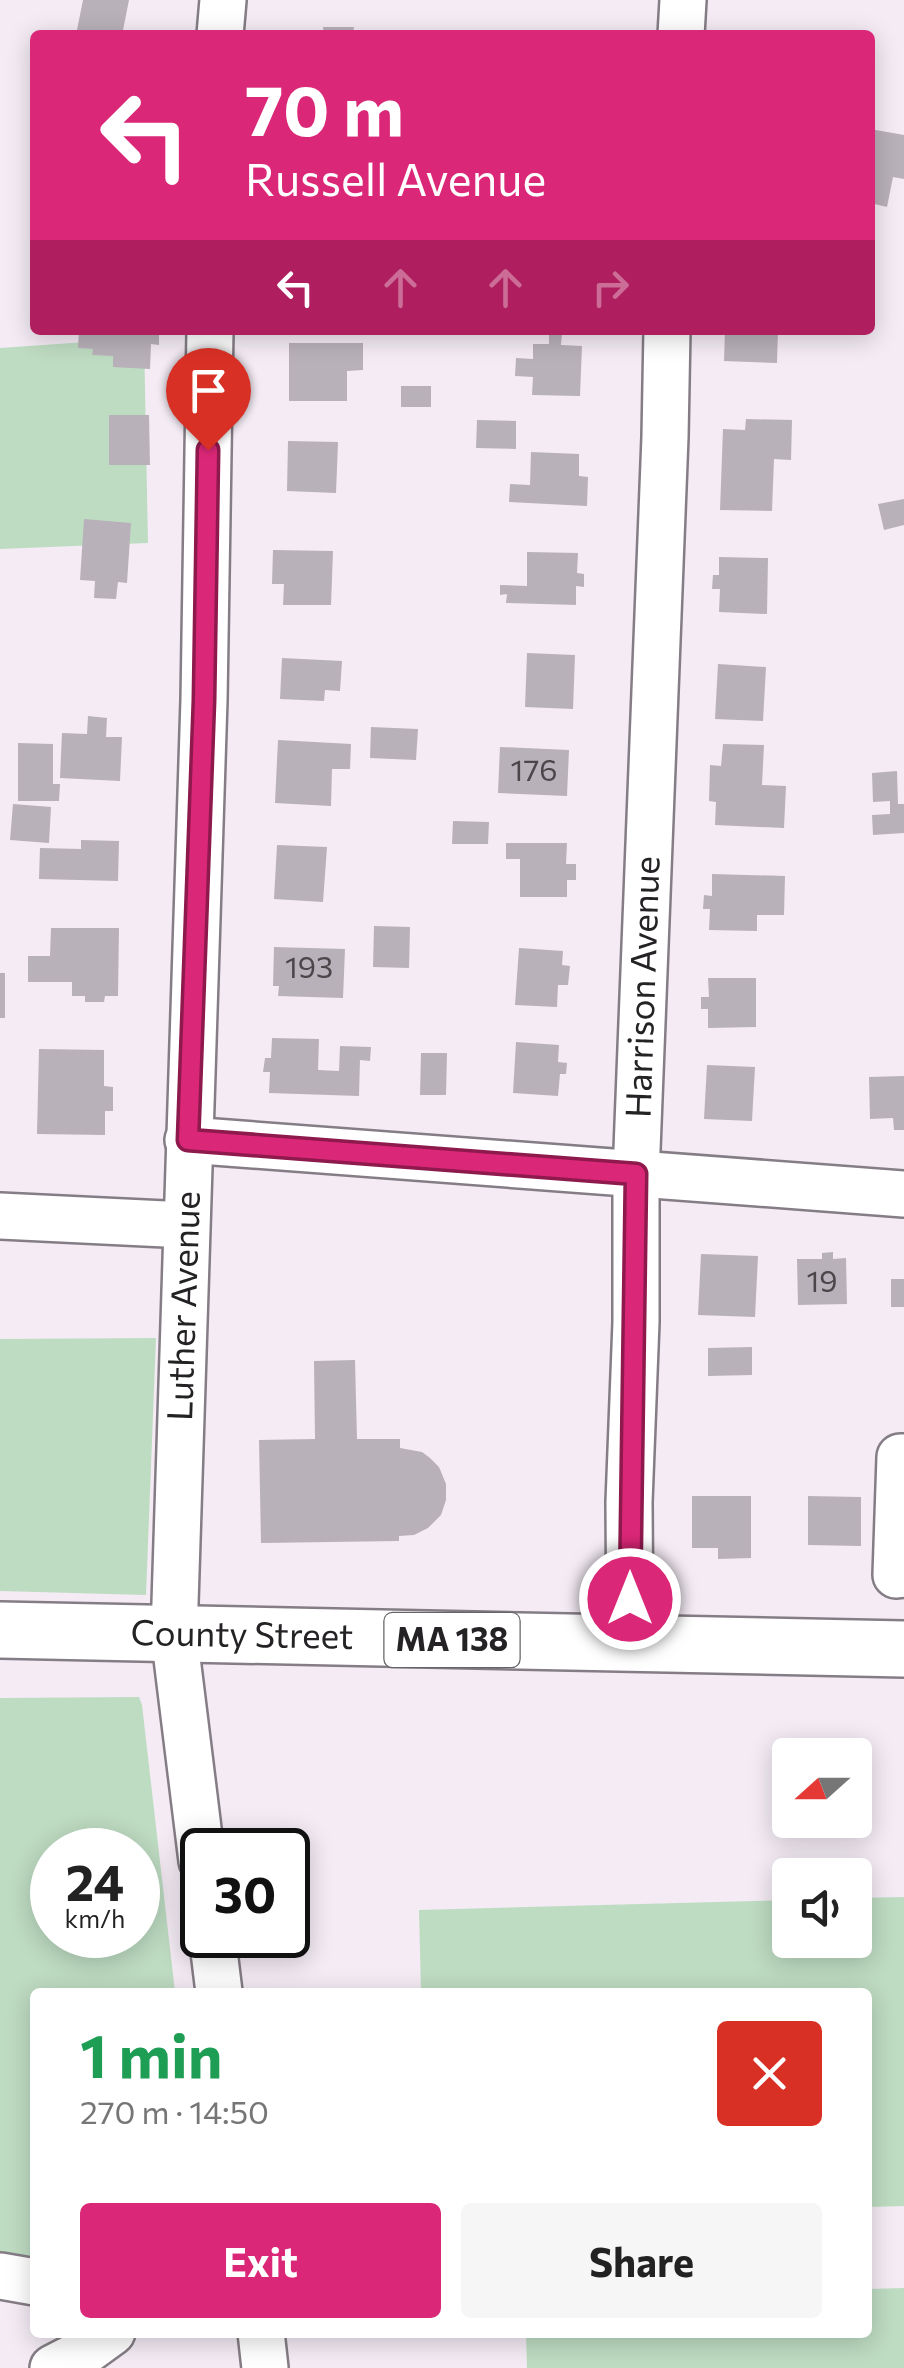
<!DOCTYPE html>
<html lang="en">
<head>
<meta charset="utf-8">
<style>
	body { margin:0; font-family:Commissioner,sans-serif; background:#f6f6f6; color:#222; height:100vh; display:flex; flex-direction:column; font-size:38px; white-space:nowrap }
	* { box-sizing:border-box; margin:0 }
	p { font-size:32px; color:#767676 }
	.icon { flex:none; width:55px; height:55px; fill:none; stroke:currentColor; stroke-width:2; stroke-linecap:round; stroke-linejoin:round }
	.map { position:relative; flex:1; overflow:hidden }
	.side { position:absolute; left:30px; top:1988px; width:842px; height:350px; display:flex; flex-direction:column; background:#fff; border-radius:10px; box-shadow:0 5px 25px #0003 }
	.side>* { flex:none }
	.hud { position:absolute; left:30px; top:30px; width:845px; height:305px; border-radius:10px; box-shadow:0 5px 25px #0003; background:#db2777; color:#fff; overflow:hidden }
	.needle { width:65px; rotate:249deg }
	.buttons { position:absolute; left:772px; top:1738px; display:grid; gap:20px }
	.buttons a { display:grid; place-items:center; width:100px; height:100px; border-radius:10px; background:#fff; box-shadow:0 5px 25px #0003; font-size:50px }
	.speed { position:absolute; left:30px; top:1828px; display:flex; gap:20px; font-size:50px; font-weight:700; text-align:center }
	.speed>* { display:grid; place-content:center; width:130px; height:130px; border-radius:50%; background:#fff; box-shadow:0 5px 25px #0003; line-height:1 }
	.speed small { font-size:25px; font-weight:400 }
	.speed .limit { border:5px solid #111; border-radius:15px; background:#fff; color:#111 }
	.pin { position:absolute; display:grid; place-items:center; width:85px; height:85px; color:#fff; margin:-102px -42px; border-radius:50% 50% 50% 0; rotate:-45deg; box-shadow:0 0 10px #0007 }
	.pin .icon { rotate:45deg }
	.me { position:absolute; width:110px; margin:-55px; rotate:0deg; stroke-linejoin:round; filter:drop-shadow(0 0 8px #0008) }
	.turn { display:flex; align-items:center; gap:35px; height:210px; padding:0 50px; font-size:45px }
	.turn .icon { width:130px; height:130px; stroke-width:2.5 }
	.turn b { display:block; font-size:70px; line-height:85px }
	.lanes { display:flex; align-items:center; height:95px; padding:0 50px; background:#0003; justify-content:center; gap:50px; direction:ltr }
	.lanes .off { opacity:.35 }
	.round { display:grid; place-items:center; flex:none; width:105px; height:105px; border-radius:10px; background:#f6f6f6 }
	.overview { display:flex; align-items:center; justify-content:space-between; height:170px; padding:0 50px }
	h1 { font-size:60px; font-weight:700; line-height:75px; color:#1e9e55 }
	.primary-button { display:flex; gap:20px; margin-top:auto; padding:20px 50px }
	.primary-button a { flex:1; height:115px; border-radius:10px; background:#db2777; color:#fff; font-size:40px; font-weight:700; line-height:115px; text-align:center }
	.primary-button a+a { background:#f6f6f6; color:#222 }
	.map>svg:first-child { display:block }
	.green { fill:#bedcc2; fill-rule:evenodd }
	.building { fill:#b9b1b9 }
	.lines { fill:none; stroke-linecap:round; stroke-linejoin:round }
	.minor-casing { stroke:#857d85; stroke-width:50 }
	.major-casing { stroke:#857d85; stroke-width:60 }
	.minor { stroke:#fff; stroke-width:45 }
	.major { stroke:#fff; stroke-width:55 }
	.route-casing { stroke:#8e194d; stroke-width:25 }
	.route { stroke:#db2777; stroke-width:18 }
	.labels { text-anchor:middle; stroke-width:8; stroke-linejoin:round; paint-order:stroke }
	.number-label { font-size:30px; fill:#4a464a }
	.shield { fill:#fff; stroke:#666466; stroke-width:2.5 }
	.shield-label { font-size:32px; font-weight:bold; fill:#252225 }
	.street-label { font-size:35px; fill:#252225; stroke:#fff }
</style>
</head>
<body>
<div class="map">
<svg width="904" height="2368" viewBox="0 0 904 2368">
	<rect width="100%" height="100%" fill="#f4ebf4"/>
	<!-- green -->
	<g class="green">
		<path d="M144,338L148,543L0,549V348Z"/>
		<path d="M156,1338L146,1595L0,1591V1339Z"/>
		<path d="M139,1697L142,1705L175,1992H35V2264L0,2257V1698ZM52,1850H138V1935H52Z"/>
		<path d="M904,1897V2206L868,2207V1992H421L419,1910L790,1900V1940H855V1898Z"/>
		<path d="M904,2288V2368H527L526,2333L868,2332V2289Z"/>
	</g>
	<!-- building -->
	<g class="building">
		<path d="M83,0H129L122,35H76Z"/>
		<path d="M323,27H354L353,35H324Z"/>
		<path d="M870,129L904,135V179L893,177L887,207L870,203Z"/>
		<path d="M79,330H153L152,334L159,335V345L151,344L150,369L113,367V356L92,355L93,349L78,348Z"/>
		<path d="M725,330H778L777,363L724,361Z"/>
		<path d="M549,331L562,332L561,345L582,346L580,396L532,395L533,377L515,376L516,358L533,359V344H549Z"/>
		<path d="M289,343H363V370L347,371V401H289Z"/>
		<rect x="401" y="386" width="30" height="21"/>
		<path d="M109,415H149L150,465H109Z"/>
		<path d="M746,419L792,420L791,460L774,459L772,511L720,510L723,429L745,430Z"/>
		<path d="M477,420L516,421V449L476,448Z"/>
		<path d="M288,441L338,442L336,493L287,491Z"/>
		<path d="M531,452L579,454V476L588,477L587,506L509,502L510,484L530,485Z"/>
		<path d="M904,499V525L884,530L878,504Z"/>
		<path d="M84,519L131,523L127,583L118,582L116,599L94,598L95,581L80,580Z"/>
		<path d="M273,550L333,551L331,605H283L284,584H272Z"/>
		<path d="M527,552L578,553L577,573L584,574V587L576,586V605L506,603L507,594L500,595V585L527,586Z"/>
		<path d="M719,557L768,558L767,614L719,612L720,589H712L713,575H719Z"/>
		<path d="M527,653L575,655L573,709L525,707Z"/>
		<path d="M282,658L342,661L340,691L325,690L324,701L280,699Z"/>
		<path d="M718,664L766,667L763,721L715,719Z"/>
		<path d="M88,716L107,718L106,737H122L120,781L60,778L62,733L87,734Z"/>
		<path d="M371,727L418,729L416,760L370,758Z"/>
		<path d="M278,740L351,744L350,769H332L331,806L275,803Z"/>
		<path d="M18,743L53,744V784H60L59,801H18Z"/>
		<path d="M723,744L764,745L762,785L786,786L784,828L715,825L716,802L709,801L710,765L721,766Z"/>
		<path d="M500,747L569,750L567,796L498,793Z"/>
		<path d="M897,771L898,804H904V833L873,835L872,815L890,814V801L873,802L872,773Z"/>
		<path d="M13,804L51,807L49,843L10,840Z"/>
		<path d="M453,821L489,822L488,844H452Z"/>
		<path d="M81,840L119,841L118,881L39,879L40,848L81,849Z"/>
		<path d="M506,843H567L566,864H576V880H567V897H520V859H506Z"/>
		<path d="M277,845L327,847L323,902L274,899Z"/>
		<path d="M712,874L785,876L784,915H757V931L709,930L710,909H703L704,895L712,896Z"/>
		<path d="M374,926L410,927L409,968L373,967Z"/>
		<path d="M51,928H119L118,996H105L104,1002H85V996H72V982H28V956H50Z"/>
		<path d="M274,947L345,949L343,998L278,996L279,986H273Z"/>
		<path d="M519,948L563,951L562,965L570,966L568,985H558L557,1007L515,1005Z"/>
		<rect x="0" y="973" width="5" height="45"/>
		<path d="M708,978H756V1027L708,1028V1009H701V997H709Z"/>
		<path d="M272,1038L319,1039L318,1070L339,1071L340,1046L371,1047L370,1061L360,1060L359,1096L269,1093L270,1072H263L265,1058H271Z"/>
		<path d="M516,1042L559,1045L558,1062L567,1063L566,1074H560L558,1096L513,1093Z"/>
		<path d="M39,1049L104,1050V1086L113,1087V1111H105V1135L37,1134Z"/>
		<path d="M421,1053H447L446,1095H420Z"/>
		<path d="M707,1065L755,1067L752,1121L704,1119Z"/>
		<path d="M904,1076V1130H894L893,1118L870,1119L869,1077Z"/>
		<path d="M833,1252V1259L846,1258L847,1304L798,1305L797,1259H822V1253Z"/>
		<path d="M701,1254L758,1256L755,1317L698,1315Z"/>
		<rect x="891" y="1279" width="13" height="28"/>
		<path d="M752,1347V1375L708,1376V1348Z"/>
		<path d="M355,1360L357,1439H400V1448L422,1452L430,1458L439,1467L446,1484V1500L441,1515L428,1528L414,1535L399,1536V1541L261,1543L259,1440L315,1439L314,1361Z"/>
		<path d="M692,1496H751V1558L718,1559V1548H692Z"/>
		<path d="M808,1496L861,1497V1546L808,1545Z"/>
	</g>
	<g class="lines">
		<!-- minor casing -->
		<g class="minor-casing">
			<g id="minor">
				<path d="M220,35L223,0"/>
				<path d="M681,35L683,0"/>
				<path d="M188,1140L904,1194"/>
				<path d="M0,1216L186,1225"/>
				<path d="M904,1457H900L896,1575L904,1574"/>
				<path d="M630,1644L629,1502L636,1322V1175L665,437L667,330"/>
				<path d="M202,1861L174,1634L204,700L210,330"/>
				<path d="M212,1935L219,1992"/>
				<path d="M0,2276L35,2282"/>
				<path d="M261,2332L265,2368"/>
				<path d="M53,2368L86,2351L112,2332"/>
			</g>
		</g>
		<!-- major casing -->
		<g class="major-casing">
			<path id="major" d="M0,1630L904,1649"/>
		</g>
		<!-- minor -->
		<use href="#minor" class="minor"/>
		<!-- major -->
		<use href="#major" class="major"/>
	</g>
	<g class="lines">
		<!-- route casing -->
		<g class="route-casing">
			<path id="route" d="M208,450L204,700L188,1140L636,1174L630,1599"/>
		</g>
		<!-- route -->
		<use href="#route" class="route"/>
	</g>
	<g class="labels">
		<!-- number labels -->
		<g class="number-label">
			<text x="534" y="781">176</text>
			<text x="309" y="978">193</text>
			<text x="822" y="1292">19</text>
		</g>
		<!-- shield labels -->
		<rect class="shield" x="384.5" y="1613" width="135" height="54" rx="8"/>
		<g class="shield-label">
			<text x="452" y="1651">MA 138</text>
		</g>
		<!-- street labels -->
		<g class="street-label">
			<text transform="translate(643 987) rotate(-88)" y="12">Harrison Avenue</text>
			<text transform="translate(184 1306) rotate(-88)" y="12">Luther Avenue</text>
			<text transform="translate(242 1635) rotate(1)" y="12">County Street</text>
		</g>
	</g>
</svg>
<div class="buttons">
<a><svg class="needle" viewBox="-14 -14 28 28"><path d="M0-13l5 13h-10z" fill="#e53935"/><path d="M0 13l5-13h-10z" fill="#767676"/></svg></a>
<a><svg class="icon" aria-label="sound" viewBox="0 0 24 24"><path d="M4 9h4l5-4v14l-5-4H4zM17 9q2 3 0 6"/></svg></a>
</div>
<div class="speed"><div>24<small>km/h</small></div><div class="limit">30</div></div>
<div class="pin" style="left:208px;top:450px;background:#d93025"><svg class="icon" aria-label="arrive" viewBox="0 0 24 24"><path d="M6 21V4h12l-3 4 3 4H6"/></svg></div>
<svg class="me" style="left:630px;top:1599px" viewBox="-20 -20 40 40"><circle r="17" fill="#db2777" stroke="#fff" stroke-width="3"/><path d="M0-11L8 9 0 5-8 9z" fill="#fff"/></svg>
<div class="hud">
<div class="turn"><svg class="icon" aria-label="left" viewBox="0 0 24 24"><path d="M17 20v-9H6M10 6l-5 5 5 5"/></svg><div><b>70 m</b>Russell Avenue</div></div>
<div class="lanes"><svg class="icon" aria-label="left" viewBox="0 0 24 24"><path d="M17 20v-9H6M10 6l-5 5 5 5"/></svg><svg class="icon off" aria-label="ahead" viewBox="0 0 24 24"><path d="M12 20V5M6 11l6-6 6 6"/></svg><svg class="icon off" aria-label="ahead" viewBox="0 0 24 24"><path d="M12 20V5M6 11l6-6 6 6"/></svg><svg class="icon off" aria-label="right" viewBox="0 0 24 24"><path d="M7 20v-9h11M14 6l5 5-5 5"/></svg></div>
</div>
<section class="side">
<div class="overview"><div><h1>1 min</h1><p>270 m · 14:50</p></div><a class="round" style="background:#d93025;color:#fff"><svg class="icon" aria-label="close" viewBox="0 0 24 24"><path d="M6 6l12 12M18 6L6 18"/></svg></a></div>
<div class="primary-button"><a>Exit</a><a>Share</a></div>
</section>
</div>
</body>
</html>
